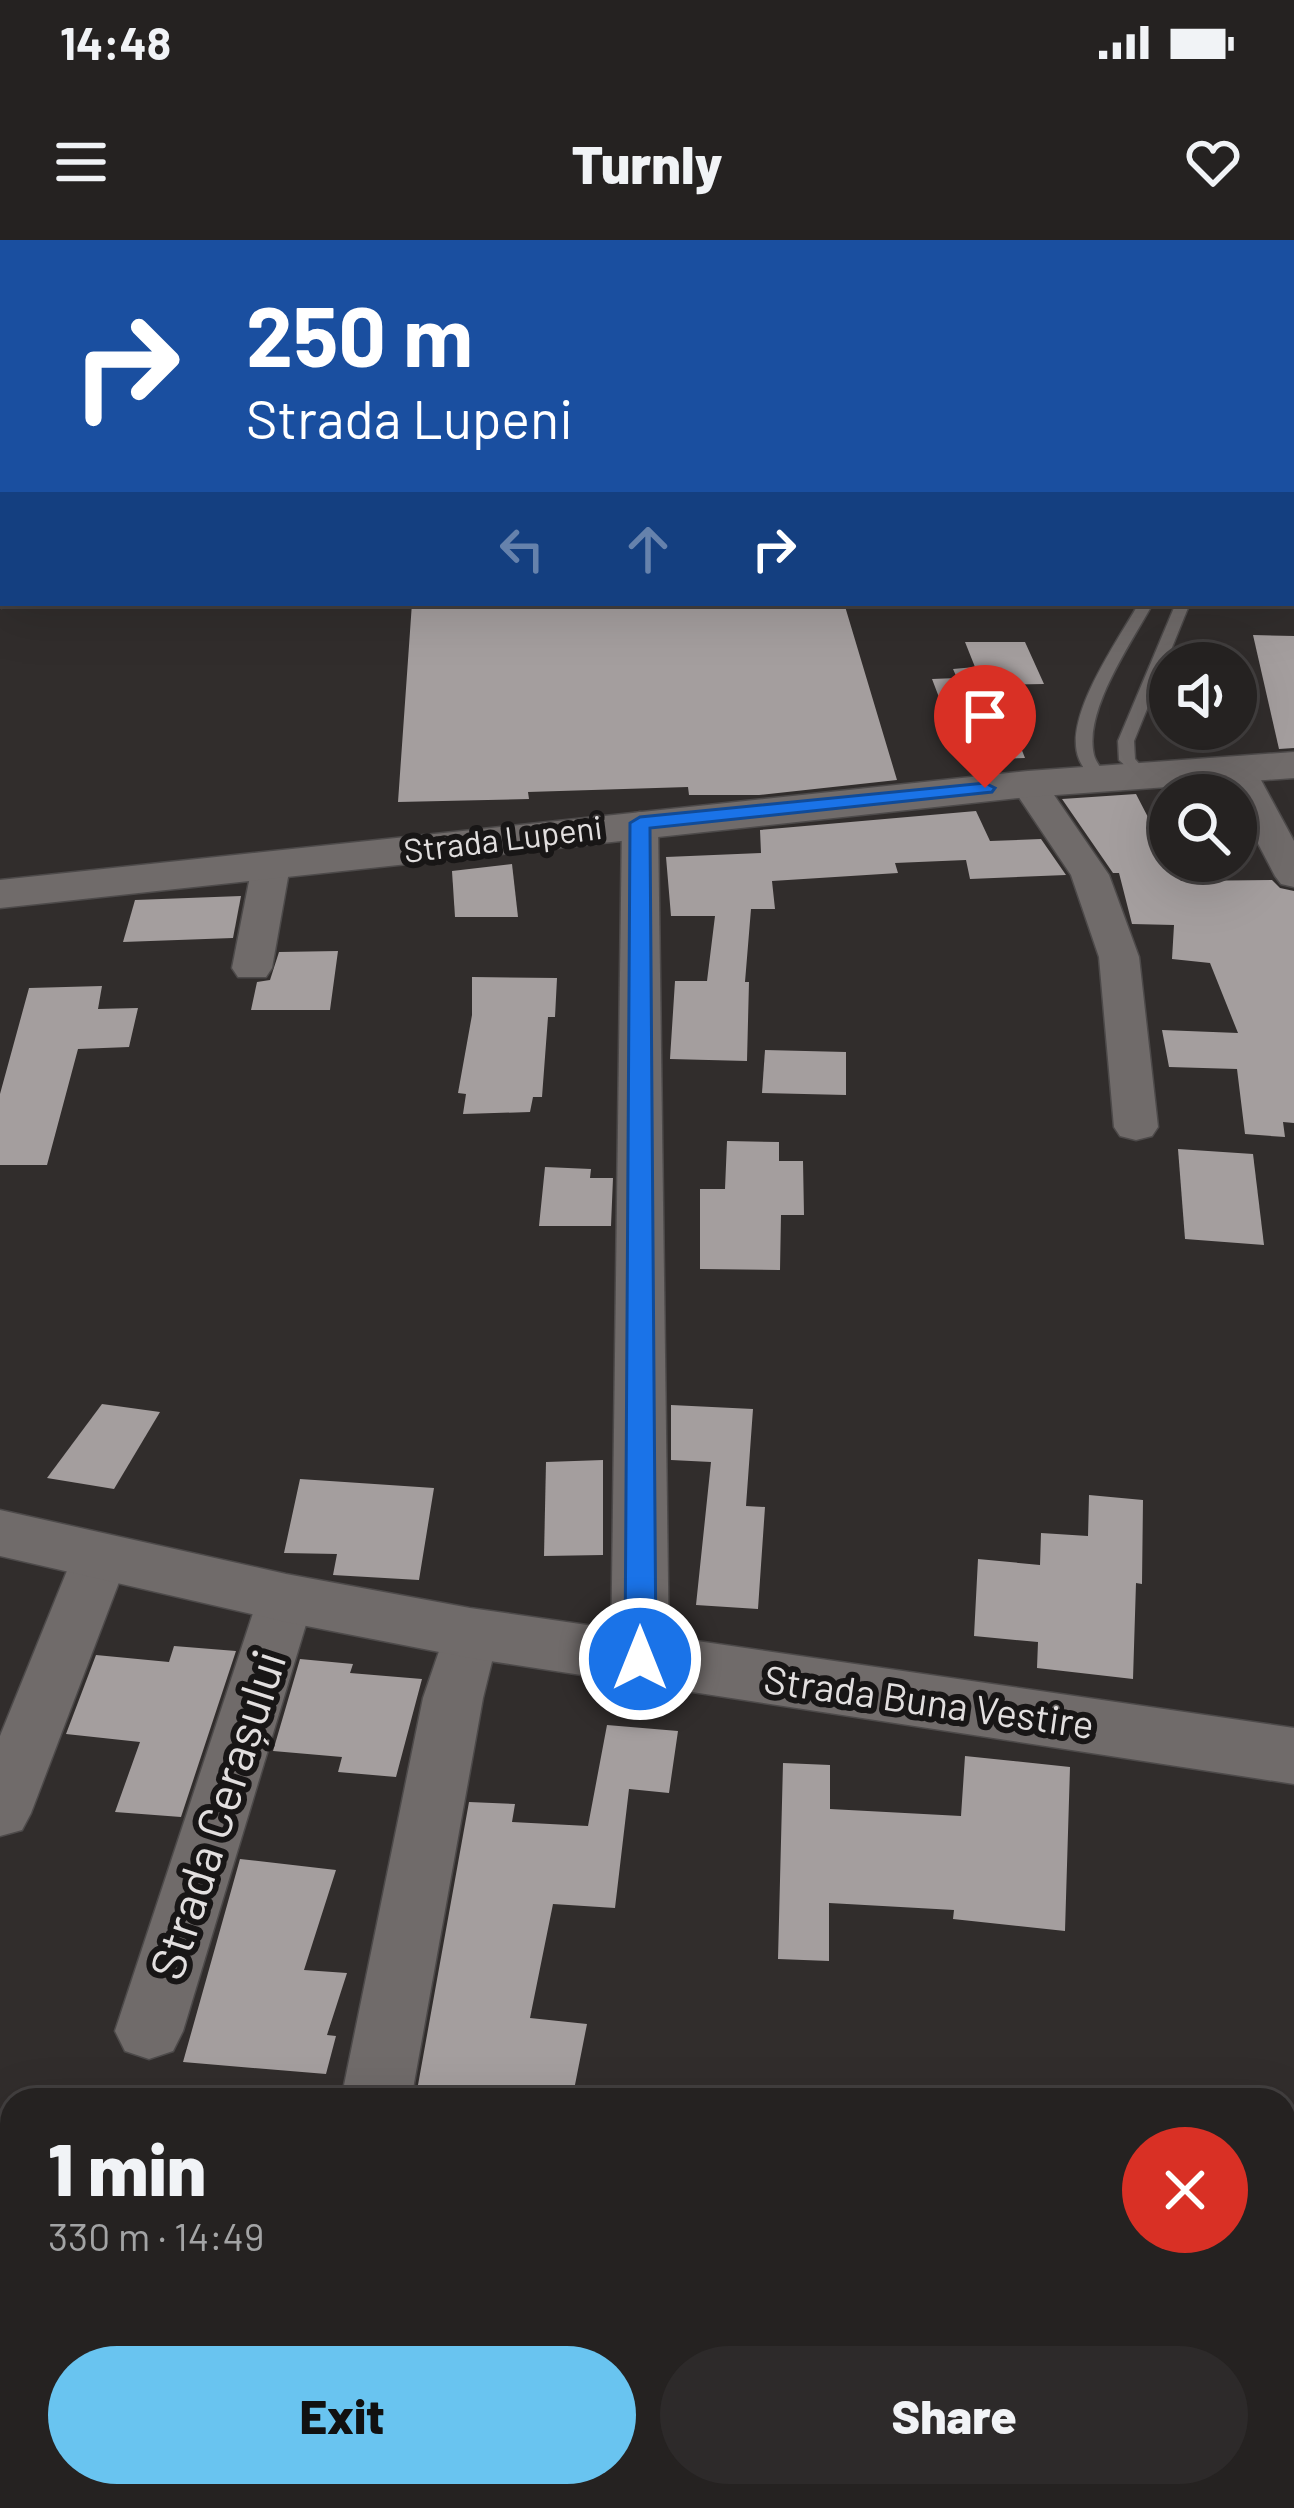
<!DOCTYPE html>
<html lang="en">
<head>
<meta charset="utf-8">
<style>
	body { margin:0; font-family:Barlow,sans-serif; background:#2d2a2a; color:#f1f3f6; height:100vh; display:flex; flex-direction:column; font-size:45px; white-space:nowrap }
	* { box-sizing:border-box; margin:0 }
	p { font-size:39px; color:#a3a4a5 }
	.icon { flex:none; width:66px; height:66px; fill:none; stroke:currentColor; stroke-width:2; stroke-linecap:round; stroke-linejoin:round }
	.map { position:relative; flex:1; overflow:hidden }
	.panel { position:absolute; left:0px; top:1848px; width:1296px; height:420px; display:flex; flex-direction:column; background:#252221; border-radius:36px 36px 0 0; box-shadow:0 12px 48px #0002,0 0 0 3px #423f3f }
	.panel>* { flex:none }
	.guide { position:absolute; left:0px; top:0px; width:1296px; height:366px; box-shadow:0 12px 48px #0002,0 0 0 3px #423f3f; background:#1a4fa0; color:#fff; overflow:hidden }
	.fabs { position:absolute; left:1149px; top:402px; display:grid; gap:24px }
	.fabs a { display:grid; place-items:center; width:108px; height:108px; border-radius:50%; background:#252221; box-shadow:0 12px 48px #0002,0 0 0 3px #423f3f; font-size:60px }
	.pin { position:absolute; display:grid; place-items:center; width:102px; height:102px; color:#fff; margin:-123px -51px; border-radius:50% 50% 50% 0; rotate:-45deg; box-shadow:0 0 12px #0007 }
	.pin .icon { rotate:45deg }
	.me { position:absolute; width:132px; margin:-66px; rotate:0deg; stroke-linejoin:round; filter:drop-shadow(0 0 9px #0008) }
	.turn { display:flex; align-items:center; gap:42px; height:252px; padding:0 48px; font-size:54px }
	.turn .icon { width:156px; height:156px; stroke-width:2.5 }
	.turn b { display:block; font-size:84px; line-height:102px }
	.lanes { display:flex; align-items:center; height:114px; padding:0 48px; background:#0003; justify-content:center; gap:60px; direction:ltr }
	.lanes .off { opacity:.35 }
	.round { display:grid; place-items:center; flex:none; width:126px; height:126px; border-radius:63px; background:#2d2a2a }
	.headline { display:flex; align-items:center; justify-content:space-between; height:204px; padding:0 48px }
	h1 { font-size:72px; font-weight:800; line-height:90px }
	.cta { display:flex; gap:24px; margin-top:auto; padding:24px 48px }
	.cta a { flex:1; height:138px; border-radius:72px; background:#69c4f0; color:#111; font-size:48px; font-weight:800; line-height:138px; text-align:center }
	.cta a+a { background:#2d2a2a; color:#f1f3f6 }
	.status { display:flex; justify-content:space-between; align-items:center; height:84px; padding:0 60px; background:#252221; direction:ltr }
	.status svg { height:33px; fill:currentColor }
	header { display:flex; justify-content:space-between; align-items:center; height:156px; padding:0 48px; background:#252221; font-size:54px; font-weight:800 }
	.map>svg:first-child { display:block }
	.building { fill:#a49e9e }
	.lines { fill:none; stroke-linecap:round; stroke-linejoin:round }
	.service-casing { stroke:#4d4a4a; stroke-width:3 }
	.minor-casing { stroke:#4d4a4a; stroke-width:3 }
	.tertiary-casing { stroke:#4d4a4a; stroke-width:3 }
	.service { fill:#706b6a; fill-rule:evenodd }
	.minor { fill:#706b6a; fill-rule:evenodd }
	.tertiary { fill:#706b6a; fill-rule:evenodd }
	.rail-far1 { stroke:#c5c2c2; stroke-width:4.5; stroke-dasharray:10 10; stroke-linecap:butt }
	.rail { stroke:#c5c2c2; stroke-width:6; stroke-dasharray:14 14; stroke-linecap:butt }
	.route { fill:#1a73e8; stroke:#114b97; stroke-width:3 }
	.labels { text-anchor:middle; stroke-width:12; stroke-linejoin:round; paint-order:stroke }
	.far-street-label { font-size:33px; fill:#e2dfdf; stroke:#181616 }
	.street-label { font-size:39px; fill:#e2dfdf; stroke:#181616 }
	.near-street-label { font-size:48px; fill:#e2dfdf; stroke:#181616 }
</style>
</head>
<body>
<div class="status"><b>14:48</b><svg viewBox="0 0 49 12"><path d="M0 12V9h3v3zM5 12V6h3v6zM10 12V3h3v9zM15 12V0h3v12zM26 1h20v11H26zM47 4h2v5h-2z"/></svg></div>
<header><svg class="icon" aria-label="menu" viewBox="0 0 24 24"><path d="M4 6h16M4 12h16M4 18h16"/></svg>Turnly<svg class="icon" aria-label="heart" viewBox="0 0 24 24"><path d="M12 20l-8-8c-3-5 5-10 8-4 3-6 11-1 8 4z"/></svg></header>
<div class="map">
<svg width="1294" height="2268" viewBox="0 0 1294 2268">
	<rect width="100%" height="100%" fill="#312d2c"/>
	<!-- building -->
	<g class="building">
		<path d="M412,363H844L897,540L759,555H689L688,547L528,552L529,559L398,562Z"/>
		<path d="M1253,395L1294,396V508L1279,509Z"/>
		<path d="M965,402H1025L1044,444L996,445L1025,518L963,520L932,439L957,438L953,429L975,427Z"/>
		<path d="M1136,554L1181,641L1272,640L1280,648L1294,651V883L1283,882L1285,897L1245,894L1237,829L1169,827L1162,790L1238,793L1210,723L1172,719L1174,685L1132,684L1119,633H1113L1062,559Z"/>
		<path d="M976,571L990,601L1041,599L1066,635L970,639L966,620L895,623L898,633L772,641L775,669H751L745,742H749L747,821L670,819L675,741H707L715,676H671L666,617L761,613L760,590Z"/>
		<path d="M512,624L518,677H455L452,631Z"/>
		<path d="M241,656L233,698L123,702L135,660Z"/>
		<path d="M338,711L330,770H251L257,742L270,740L279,712Z"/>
		<path d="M472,737L557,738L555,777H548L542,857H533L530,872L463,874L466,854L458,853L472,775Z"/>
		<path d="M102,746L98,769L138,768L129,807L78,809L47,925H0V854L29,748Z"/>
		<path d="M765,810L846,812V855L762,853Z"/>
		<path d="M727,901L779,902V921H803L804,975H781L780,1030L700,1029V949H725Z"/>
		<path d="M1178,909L1253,914L1264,1005L1185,999Z"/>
		<path d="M545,927L591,929L590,938H613L611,986H539Z"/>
		<path d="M102,1164L160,1172L114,1249L47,1238Z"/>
		<path d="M671,1165L753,1169L746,1266L765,1267L758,1369L696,1365L711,1222L671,1220Z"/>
		<path d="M603,1220V1315L544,1316L546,1222Z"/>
		<path d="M300,1239L434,1248L419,1340L333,1335L337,1314L284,1313Z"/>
		<path d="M1089,1255L1143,1260L1142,1344L1136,1343L1133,1439L1037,1428L1038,1402L974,1396L978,1319L1040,1325L1041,1293L1088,1296Z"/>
		<path d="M174,1406L236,1411L181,1577L115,1572L140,1502L66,1494L96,1415L169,1422Z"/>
		<path d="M300,1419L353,1424L350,1433L422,1439L396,1537L338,1532L342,1517L273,1511Z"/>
		<path d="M607,1485L678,1491L669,1553L629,1549L615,1668L553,1664L530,1778L587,1784L572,1860L418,1845L469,1562L515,1564L512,1582L588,1586Z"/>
		<path d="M965,1516L1070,1527L1065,1691L953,1679L954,1670L829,1663V1721L778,1719L783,1523L830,1525V1569L961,1576Z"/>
		<path d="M240,1619L336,1630L304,1730L347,1733L327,1795L336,1796L326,1834L183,1822Z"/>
	</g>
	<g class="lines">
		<!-- service casing -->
		<g class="service-casing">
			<g id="service">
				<path d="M789,0H830L835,3H794Z"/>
				<rect x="1293" y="85" width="1" height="6"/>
				<rect x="0" y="87" width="3" height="6"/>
				<path d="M1139,363H1153C1133,401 1083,470 1094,515C1096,523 1104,532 1109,539L1101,544L1095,543C1090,536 1082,527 1079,519C1062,478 1119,399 1139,363Z"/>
				<path d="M1176,363H1190L1134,501L1135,519L1150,536L1142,541L1119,520L1118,501Z"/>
			</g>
		</g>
		<!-- minor casing -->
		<g class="minor-casing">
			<g id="minor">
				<path d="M694,0H750L752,3H696Z"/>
				<path d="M915,0H937L913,3Z"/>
				<path d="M1275,0H1294V6L1274,3Z"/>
				<rect x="1293" y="70" width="1" height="14"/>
				<path d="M1237,518L1250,521L1255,529L1294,601V647L1281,644L1275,636L1219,529L1224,521Z"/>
				<path d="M1028,533L1041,536L1109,635L1139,717L1158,887L1152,896L1136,900L1120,896L1114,887L1099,717L1071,635L1010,544L1015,536Z"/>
				<path d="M640,572L653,575L658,583L669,1419L661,1434L640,1440L619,1434L611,1419L622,583L627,575Z"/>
				<path d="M271,615L284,618L290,626L272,728L266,737H238L232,728L252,626L258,618Z"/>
				<path d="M101,1297L121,1303L129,1316L31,1573L22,1590L0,1596V1496L73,1316L81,1303Z"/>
				<path d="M286,1339L306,1344L314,1358L183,1791L173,1811L149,1819L125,1811L115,1791L258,1358L266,1344Z"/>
				<path d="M470,1373L490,1379L499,1393L483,1458L411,1860H341L423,1458L450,1379Z"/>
				<path d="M1284,1930L1294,1934V2050L1284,2046Z"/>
				<path d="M260,2256H340L337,2268H257Z"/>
				<rect x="623" y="2256" width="80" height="12"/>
			</g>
		</g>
		<!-- tertiary casing -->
		<g class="tertiary-casing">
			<g id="tertiary">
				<path d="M1294,512V538L1028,557L0,668V640L1028,531Z"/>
				<path d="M0,1270L286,1334L470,1368L1294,1488V1544L470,1418L286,1382L0,1316Z"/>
			</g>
		</g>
		<!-- service -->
		<use href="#service" class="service"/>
		<!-- minor -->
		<use href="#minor" class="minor"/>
		<!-- tertiary -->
		<use href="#tertiary" class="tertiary"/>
		<!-- rail-far1 -->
		<g class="rail-far1">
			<path d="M439,3L445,0"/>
			<path d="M464,3L469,0"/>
			<path d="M492,3L496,0"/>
		</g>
		<!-- rail -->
		<path class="rail" d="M0,367L5,363"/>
	</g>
	<!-- route -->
	<path class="route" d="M985,543L995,548L992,552L650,588L656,1419L651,1427H629L625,1419L630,583L640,577Z"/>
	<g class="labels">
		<!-- far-street labels -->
		<g class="far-street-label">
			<text transform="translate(503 599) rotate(-7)" y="12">Strada Lupeni</text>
		</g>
		<!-- street labels -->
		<g class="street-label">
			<text transform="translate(929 1462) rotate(8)" y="14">Strada Buna Vestire</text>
		</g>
		<!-- near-street labels -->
		<g class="near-street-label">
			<text transform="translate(218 1575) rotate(-72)" y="17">Strada Cerașului</text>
		</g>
	</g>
</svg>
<div class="fabs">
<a><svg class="icon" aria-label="sound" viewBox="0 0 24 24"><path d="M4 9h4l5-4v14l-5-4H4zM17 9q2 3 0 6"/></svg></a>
<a><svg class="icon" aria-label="search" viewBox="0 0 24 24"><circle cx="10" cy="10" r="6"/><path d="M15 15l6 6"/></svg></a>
</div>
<div class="pin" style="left:985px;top:548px;background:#d93025"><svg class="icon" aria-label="arrive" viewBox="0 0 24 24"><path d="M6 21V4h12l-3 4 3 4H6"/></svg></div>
<svg class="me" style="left:640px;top:1419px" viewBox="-20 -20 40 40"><circle r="17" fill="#1a73e8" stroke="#fff" stroke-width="3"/><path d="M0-11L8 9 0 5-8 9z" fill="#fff"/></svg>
<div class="guide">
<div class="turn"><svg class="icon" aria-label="right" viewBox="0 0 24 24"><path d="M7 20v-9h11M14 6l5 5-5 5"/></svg><div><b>250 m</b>Strada Lupeni</div></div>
<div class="lanes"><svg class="icon off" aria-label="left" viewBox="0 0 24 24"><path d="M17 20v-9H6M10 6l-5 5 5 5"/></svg><svg class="icon off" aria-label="ahead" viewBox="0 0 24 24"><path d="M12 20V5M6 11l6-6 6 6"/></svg><svg class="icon" aria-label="right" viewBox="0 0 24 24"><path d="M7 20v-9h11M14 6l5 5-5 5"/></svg></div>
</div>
<section class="panel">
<div class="headline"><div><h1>1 min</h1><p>330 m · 14:49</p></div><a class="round" style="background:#d93025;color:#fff"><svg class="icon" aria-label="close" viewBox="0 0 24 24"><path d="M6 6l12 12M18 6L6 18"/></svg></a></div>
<div class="cta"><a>Exit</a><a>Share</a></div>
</section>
</div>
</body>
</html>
